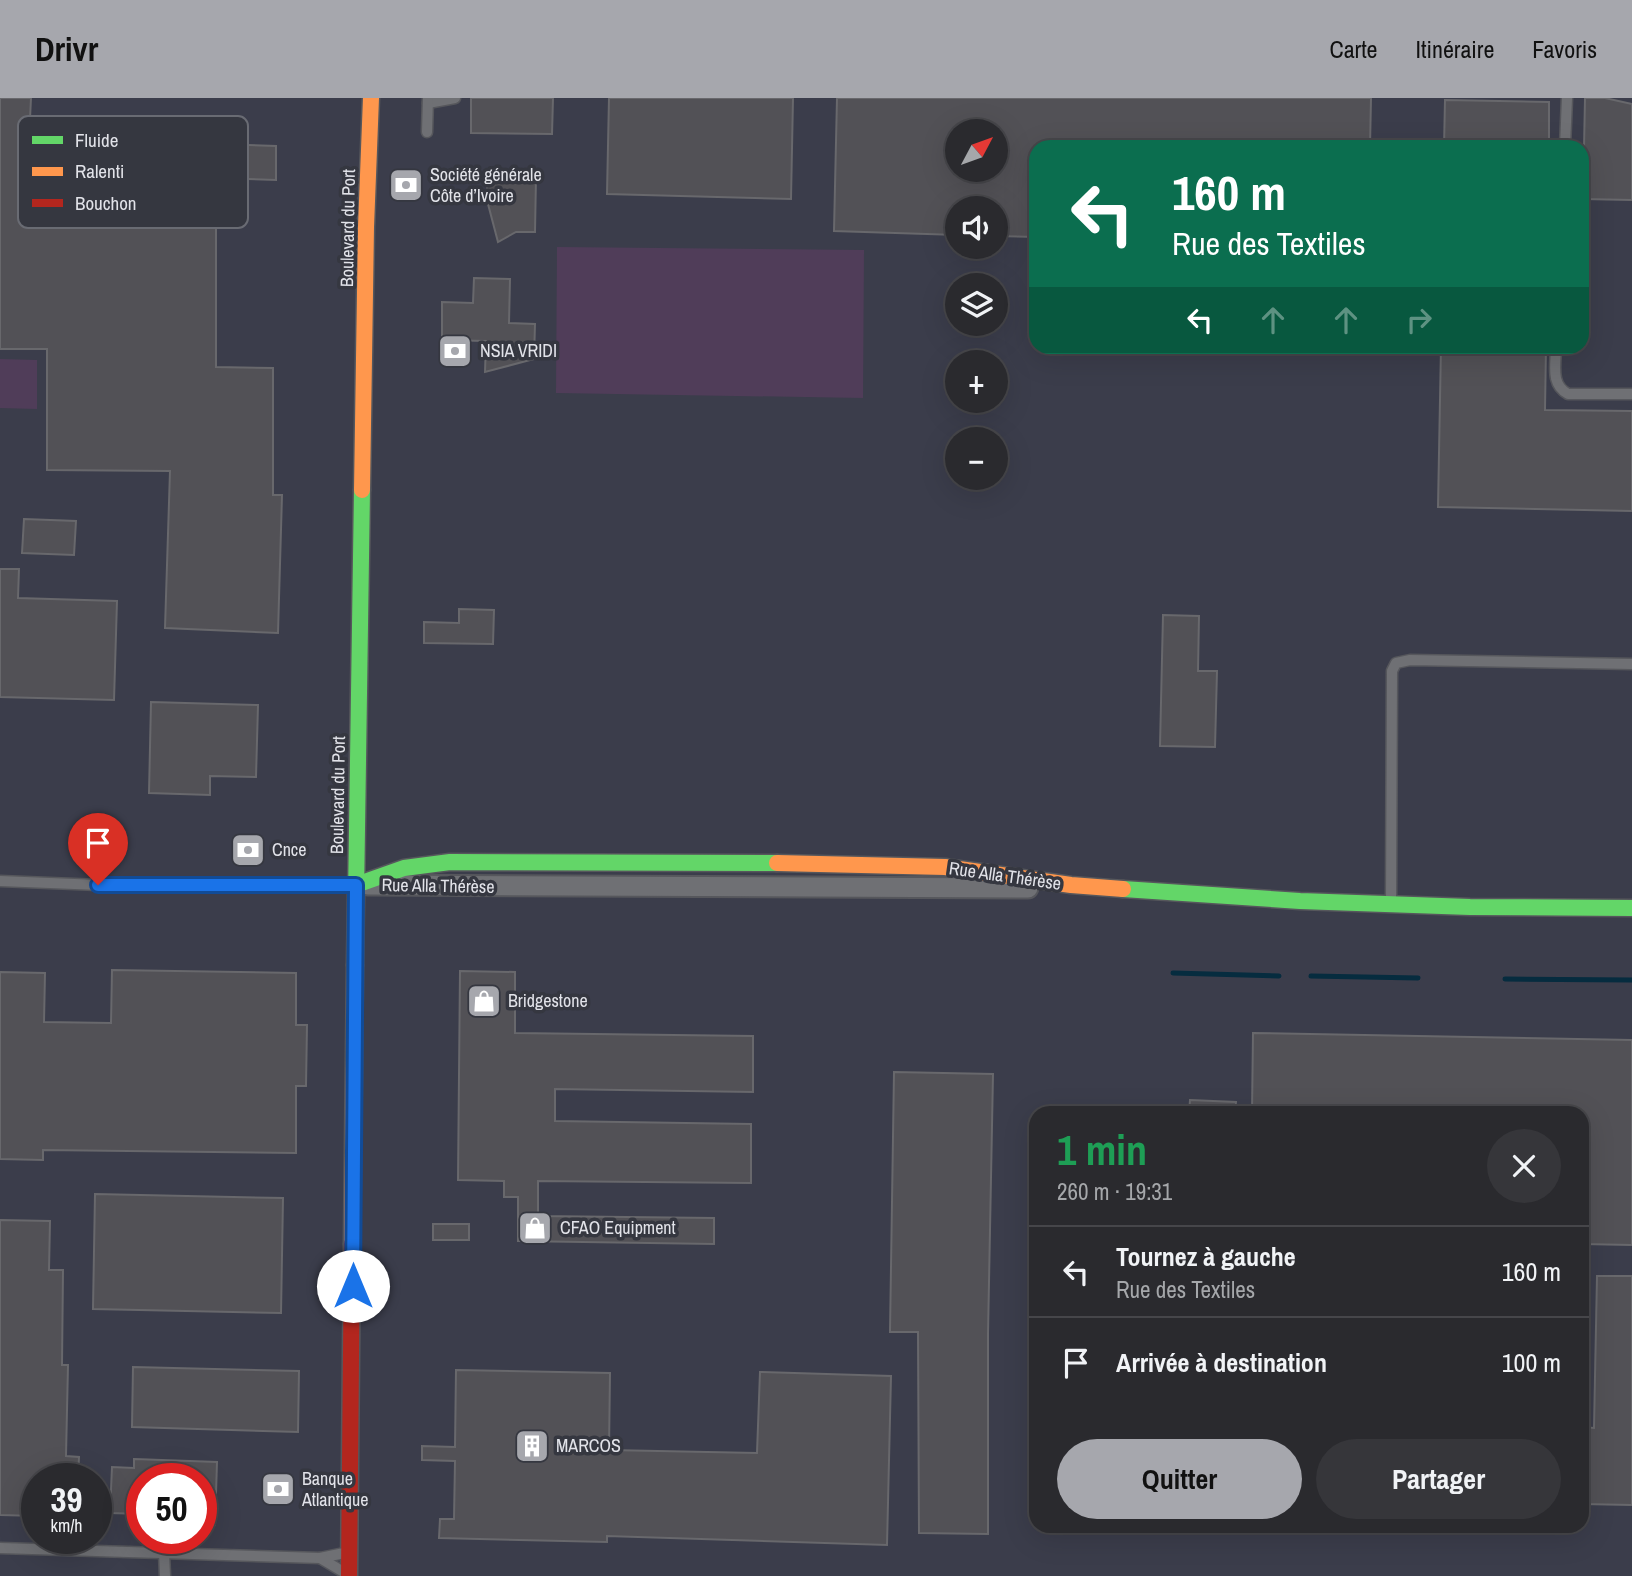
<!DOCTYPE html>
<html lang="fr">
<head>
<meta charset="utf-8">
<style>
	body { margin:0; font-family:"Archivo Narrow",sans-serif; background:#36363a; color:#f1f3f6; height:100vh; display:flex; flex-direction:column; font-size:26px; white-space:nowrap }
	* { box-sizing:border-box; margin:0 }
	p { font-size:23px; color:#a5a7aa }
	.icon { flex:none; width:38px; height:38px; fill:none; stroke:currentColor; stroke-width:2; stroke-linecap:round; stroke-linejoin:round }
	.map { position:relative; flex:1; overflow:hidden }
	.panel { position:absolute; left:1029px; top:1008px; width:560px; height:427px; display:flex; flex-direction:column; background:#2a2a2e; border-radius:21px; box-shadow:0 7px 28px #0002,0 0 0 2px #46464a }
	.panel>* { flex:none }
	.hud { position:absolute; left:1029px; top:42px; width:560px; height:214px; border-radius:21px; box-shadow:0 7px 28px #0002,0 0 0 2px #46464a; background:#0b6e4f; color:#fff; overflow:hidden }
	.needle { width:46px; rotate:49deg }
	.controls { position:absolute; left:945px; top:21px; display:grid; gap:14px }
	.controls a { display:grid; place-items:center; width:63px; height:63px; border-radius:50%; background:#2a2a2e; box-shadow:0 7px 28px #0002,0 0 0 2px #46464a; font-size:35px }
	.speed { position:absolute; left:21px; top:1365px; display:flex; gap:14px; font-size:35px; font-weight:700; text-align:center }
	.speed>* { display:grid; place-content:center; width:91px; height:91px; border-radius:50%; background:#2a2a2e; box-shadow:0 7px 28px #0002,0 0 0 2px #46464a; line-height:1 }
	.speed small { font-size:18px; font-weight:400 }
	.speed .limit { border:10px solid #d22; background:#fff; color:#111 }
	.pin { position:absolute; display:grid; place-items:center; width:60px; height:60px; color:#fff; margin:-72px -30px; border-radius:50% 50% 50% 0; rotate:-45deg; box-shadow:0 0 7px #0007 }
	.pin .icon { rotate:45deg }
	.me { position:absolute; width:77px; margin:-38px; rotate:0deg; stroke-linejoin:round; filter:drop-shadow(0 0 5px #0008) }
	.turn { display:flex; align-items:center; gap:24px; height:147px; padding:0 28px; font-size:32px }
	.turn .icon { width:91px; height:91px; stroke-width:2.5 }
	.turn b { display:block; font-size:49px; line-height:60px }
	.lanes { display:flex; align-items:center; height:66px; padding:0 28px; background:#0003; justify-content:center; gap:35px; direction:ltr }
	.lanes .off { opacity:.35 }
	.round { display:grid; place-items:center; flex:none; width:74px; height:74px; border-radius:37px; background:#36363a }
	.overview { display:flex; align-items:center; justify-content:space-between; height:119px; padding:0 28px }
	h1 { font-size:42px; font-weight:700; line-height:52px; color:#1e9e55 }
	.action { display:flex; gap:14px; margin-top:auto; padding:14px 28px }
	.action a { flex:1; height:80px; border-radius:42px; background:#a6a7ad; color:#111; font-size:28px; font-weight:700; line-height:80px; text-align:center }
	.action a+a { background:#36363a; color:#f1f3f6 }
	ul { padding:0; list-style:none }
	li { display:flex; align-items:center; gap:21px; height:91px; padding:0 28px; border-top:2px solid #46464a }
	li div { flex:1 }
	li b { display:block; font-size:26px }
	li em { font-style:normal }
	header { display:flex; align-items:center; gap:42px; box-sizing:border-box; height:98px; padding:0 35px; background:#a6a7ad; color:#111 }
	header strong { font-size:33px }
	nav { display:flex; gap:38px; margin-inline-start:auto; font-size:24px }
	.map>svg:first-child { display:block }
	.built { fill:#3b3d4b; fill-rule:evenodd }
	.green { fill:#503d59 }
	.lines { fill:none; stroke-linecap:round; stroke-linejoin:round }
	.stream { stroke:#062c3f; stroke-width:5 }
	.building { fill:#525156; stroke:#68686c; stroke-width:2; fill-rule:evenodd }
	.lane-casing { stroke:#56575c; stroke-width:13 }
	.street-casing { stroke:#56575c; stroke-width:23 }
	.fast-casing { stroke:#56575c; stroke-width:19 }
	.slow-casing { stroke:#56575c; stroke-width:19 }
	.jam-casing { stroke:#56575c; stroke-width:19 }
	.lane { stroke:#6f7074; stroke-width:10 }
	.street { stroke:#6f7074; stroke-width:19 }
	.fast { stroke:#63d668; stroke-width:16 }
	.slow { stroke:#ff974d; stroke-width:16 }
	.jam { stroke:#b3261e; stroke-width:16 }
	.route-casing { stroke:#114b97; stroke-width:18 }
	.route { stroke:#1a73e8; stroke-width:12 }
	.labels { text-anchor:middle; stroke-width:7; stroke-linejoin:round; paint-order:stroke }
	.poi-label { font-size:18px; fill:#e2e3e9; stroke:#353740; text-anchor:start }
	.street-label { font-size:18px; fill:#e2e3e9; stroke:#353740 }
	.key { fill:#353740; stroke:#696b73; stroke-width:2 }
	.key-label { font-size:19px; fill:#e2e3e9 }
</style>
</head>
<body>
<header>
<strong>Drivr</strong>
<nav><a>Carte</a><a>Itinéraire</a><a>Favoris</a></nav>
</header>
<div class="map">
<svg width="1632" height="1478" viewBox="0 0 1632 1478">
	<rect width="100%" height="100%" fill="#38383d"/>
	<!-- built -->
	<path class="built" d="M0,0H1632V1478H0ZM957,33H996V72H957ZM1036,49H1582V248H1036ZM957,110H996V149H957ZM957,187H996V226H957ZM957,264H996V303H957ZM957,341H996V380H957ZM1036,1015H1582V1428H1036ZM37,1381H96V1440H37ZM142,1381H201V1440H142Z"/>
	<!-- green -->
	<g class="green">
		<path d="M557,149L864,152L863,300L556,295Z"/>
		<path d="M0,261L37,262V311L0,310Z"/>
	</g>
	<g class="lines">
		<!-- stream -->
		<g class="stream">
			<path d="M1173,875L1279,878"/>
			<path d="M1311,878L1418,880"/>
			<path d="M1505,881L1632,882"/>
		</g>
	</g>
	<!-- building -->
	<g class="building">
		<path d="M0,0H31L29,42H37L36,82L21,81V126H51V72H79V110L216,111V269L273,270V397H282L278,535L165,530L170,373L47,372V251H0Z"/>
		<path d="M471,0H553L552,36L471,35Z"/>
		<path d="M609,0H793L791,101L607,96Z"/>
		<path d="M837,0H1371L1370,49H1036V139L996,138V110H957V137L834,133ZM957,33H996V72H957Z"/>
		<path d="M1585,0H1605L1632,6V102L1583,101Z"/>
		<path d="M1445,2L1549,4V49H1444Z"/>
		<path d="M214,46L276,48V82L213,80Z"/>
		<path d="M486,72L514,79H536L535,134H516L498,144L488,106Z"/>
		<path d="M474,180L510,181L509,225L535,226L534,261L485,274L486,243L442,242V204L473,205Z"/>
		<path d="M1441,248H1546L1545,312L1632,313V413L1438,409Z"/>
		<path d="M24,421L76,423L74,457L22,455Z"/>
		<path d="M0,471H19L18,500L117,503L114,602L0,599Z"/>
		<path d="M459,511L494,512L493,546L424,545V524L459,525Z"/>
		<path d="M1163,517L1199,518L1198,573H1217L1215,649L1160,648Z"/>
		<path d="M151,604L258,607L256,679L210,678V697L149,695Z"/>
		<path d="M112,872L296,875V927H307L306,988H296V1055L43,1052V1062L0,1061V874L45,875L44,924L111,925Z"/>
		<path d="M460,873L515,874V935L753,938V994L555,991V1023L751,1026V1085L538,1083V1118L714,1120V1146L518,1143V1099H504V1083L458,1082Z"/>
		<path d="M1253,935L1632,942V1147L1582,1146V1015H1252Z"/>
		<path d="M894,974L993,976L988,1236V1436L919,1435L918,1234H890Z"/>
		<path d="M1190,1002L1236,1004L1235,1015H1189Z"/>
		<path d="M95,1096L283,1100L281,1215L93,1211Z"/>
		<path d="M0,1122L50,1123L49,1172H63L62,1267H68L66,1358L79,1359L78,1381H37V1418L0,1417Z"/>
		<rect x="433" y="1126" width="36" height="16"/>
		<path d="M1597,1178H1632V1407L1582,1406V1329L1594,1330Z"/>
		<path d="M133,1269L299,1273L298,1334L132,1329Z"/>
		<path d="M456,1272L610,1275L609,1352L757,1355L760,1274L891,1278L887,1447L607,1438V1444L439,1440L440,1421H454L455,1363L422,1362V1348L455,1349Z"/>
		<path d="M134,1361L217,1364L215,1427L201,1426V1381H142V1416L110,1415L112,1369L134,1370Z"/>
	</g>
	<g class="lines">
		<!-- lane casing -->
		<g class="lane-casing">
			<g id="lane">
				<path d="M428,5L455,0"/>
				<path d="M427,34L428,0"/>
				<path d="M1565,49L1567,0"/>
				<path d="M1556,248C1556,267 1550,286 1568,296H1632"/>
				<path d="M0,783L124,788L355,787"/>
				<path d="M1391,806L1392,573L1396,565L1410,562L1632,566"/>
				<path d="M0,1450L320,1460L349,1454"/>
				<path d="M164,1455L165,1478"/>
				<path d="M320,1460L347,1476"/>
			</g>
		</g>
		<!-- street casing -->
		<g class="street-casing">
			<path id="street" d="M368,787L1028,790"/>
		</g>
		<!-- fast casing -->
		<g class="fast-casing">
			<g id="fast">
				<path d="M356,787L404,770L450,764L777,765"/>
				<path d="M1123,791L1300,803L1470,809L1632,810"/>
				<path d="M355,867L362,392"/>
			</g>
		</g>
		<!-- slow casing -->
		<g class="slow-casing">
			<g id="slow">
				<path d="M362,392L366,129L371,0"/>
				<path d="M777,765L945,769L1071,787L1123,791"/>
				<path d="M352,1146L355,867"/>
			</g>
		</g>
		<!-- jam casing -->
		<g class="jam-casing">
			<path id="jam" d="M349,1478L352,1146"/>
		</g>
		<!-- lane -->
		<use href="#lane" class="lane"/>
		<!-- street -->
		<use href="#street" class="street"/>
		<!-- fast -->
		<use href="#fast" class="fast"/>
		<!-- slow -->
		<use href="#slow" class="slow"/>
		<!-- jam -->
		<use href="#jam" class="jam"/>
	</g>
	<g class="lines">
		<!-- route casing -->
		<g class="route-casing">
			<path id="route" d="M98,787H356L353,1188"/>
		</g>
		<!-- route -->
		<use href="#route" class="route"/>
	</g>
	<!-- icons -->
	<defs>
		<g id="bank-square" transform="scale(1.75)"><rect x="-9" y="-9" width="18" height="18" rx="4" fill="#a6a7ad" stroke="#353740"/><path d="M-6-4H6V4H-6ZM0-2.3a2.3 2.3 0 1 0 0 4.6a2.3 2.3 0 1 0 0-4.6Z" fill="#fff"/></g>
		<g id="shop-square" transform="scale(1.75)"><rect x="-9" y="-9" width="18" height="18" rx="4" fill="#a6a7ad" stroke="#353740"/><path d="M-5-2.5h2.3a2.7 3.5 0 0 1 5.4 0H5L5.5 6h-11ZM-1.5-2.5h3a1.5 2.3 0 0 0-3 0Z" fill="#fff"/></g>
		<g id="building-square" transform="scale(1.75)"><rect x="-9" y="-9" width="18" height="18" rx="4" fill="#a6a7ad" stroke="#353740"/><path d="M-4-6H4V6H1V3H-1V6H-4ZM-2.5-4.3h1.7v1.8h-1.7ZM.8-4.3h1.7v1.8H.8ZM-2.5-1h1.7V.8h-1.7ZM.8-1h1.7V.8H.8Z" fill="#fff"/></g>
	</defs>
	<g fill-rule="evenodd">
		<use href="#bank-square" x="406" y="87"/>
		<use href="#bank-square" x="455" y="253"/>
		<use href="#bank-square" x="248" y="752"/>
		<use href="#shop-square" x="484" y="903"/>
		<use href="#shop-square" x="535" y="1130"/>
		<use href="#building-square" x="532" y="1348"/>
		<use href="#bank-square" x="278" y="1391"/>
	</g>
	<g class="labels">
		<!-- poi labels -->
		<g class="poi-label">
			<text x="430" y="83">Société générale<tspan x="430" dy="21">Côte d’Ivoire</tspan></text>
			<text x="480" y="259">NSIA VRIDI</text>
			<text x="272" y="758">Cnce</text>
			<text x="508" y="909">Bridgestone</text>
			<text x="560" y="1136">CFAO Equipment</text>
			<text x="556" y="1354">MARCOS</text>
			<text x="302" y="1387">Banque<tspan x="302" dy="21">Atlantique</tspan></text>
		</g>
		<!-- street labels -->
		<g class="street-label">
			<text transform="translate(348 130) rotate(-89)" y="6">Boulevard du Port</text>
			<text transform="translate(338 697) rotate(-89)" y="6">Boulevard du Port</text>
			<text transform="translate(1005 778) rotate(8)" y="6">Rue Alla Thérèse</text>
			<text transform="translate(438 788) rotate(1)" y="6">Rue Alla Thérèse</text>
		</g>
	</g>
	<!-- legend -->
	<rect x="18" y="18" width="230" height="112" rx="10" class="key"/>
	<rect x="32" y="38" width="31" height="8" fill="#63d668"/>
	<rect x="32" y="69" width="31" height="9" fill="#ff974d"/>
	<rect x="32" y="101" width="31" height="8" fill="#b3261e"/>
	<g class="key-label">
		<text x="75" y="49">Fluide</text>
		<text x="75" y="80">Ralenti</text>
		<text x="75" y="112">Bouchon</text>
	</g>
</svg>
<div class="controls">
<a><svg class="needle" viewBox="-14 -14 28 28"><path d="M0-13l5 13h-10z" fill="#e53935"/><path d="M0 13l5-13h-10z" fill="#a5a7aa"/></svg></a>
<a><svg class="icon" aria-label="sound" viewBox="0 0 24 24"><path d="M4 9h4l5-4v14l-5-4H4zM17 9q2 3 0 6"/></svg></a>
<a><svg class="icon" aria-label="layers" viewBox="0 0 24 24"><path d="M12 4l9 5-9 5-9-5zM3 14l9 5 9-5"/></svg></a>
<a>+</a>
<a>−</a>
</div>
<div class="speed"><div>39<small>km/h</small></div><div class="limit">50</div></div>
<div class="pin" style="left:98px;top:787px;background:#d93025"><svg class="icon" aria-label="arrive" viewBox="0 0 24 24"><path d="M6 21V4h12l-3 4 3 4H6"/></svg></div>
<svg class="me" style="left:353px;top:1188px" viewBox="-20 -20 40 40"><circle r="19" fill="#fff"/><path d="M0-13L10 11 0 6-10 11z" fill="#1a73e8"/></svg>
<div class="hud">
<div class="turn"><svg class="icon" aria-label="left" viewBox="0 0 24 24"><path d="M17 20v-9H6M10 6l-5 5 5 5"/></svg><div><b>160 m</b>Rue des Textiles</div></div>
<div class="lanes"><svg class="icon" aria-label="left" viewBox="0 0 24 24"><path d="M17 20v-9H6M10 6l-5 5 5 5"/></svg><svg class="icon off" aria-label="ahead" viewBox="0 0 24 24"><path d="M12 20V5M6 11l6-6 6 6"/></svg><svg class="icon off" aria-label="ahead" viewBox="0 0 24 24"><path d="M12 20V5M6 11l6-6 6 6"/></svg><svg class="icon off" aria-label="right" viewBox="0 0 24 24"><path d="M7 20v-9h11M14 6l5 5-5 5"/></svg></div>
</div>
<section class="panel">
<div class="overview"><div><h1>1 min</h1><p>260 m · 19:31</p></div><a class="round"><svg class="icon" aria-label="close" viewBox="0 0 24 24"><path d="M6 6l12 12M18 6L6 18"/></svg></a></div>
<ul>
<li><svg class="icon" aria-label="left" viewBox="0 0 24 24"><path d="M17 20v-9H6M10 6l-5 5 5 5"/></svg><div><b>Tournez à gauche</b><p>Rue des Textiles</p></div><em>160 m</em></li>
<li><svg class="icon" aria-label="arrive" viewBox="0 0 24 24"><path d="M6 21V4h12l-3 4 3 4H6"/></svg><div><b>Arrivée à destination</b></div><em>100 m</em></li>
</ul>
<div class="action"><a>Quitter</a><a>Partager</a></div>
</section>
</div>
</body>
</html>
